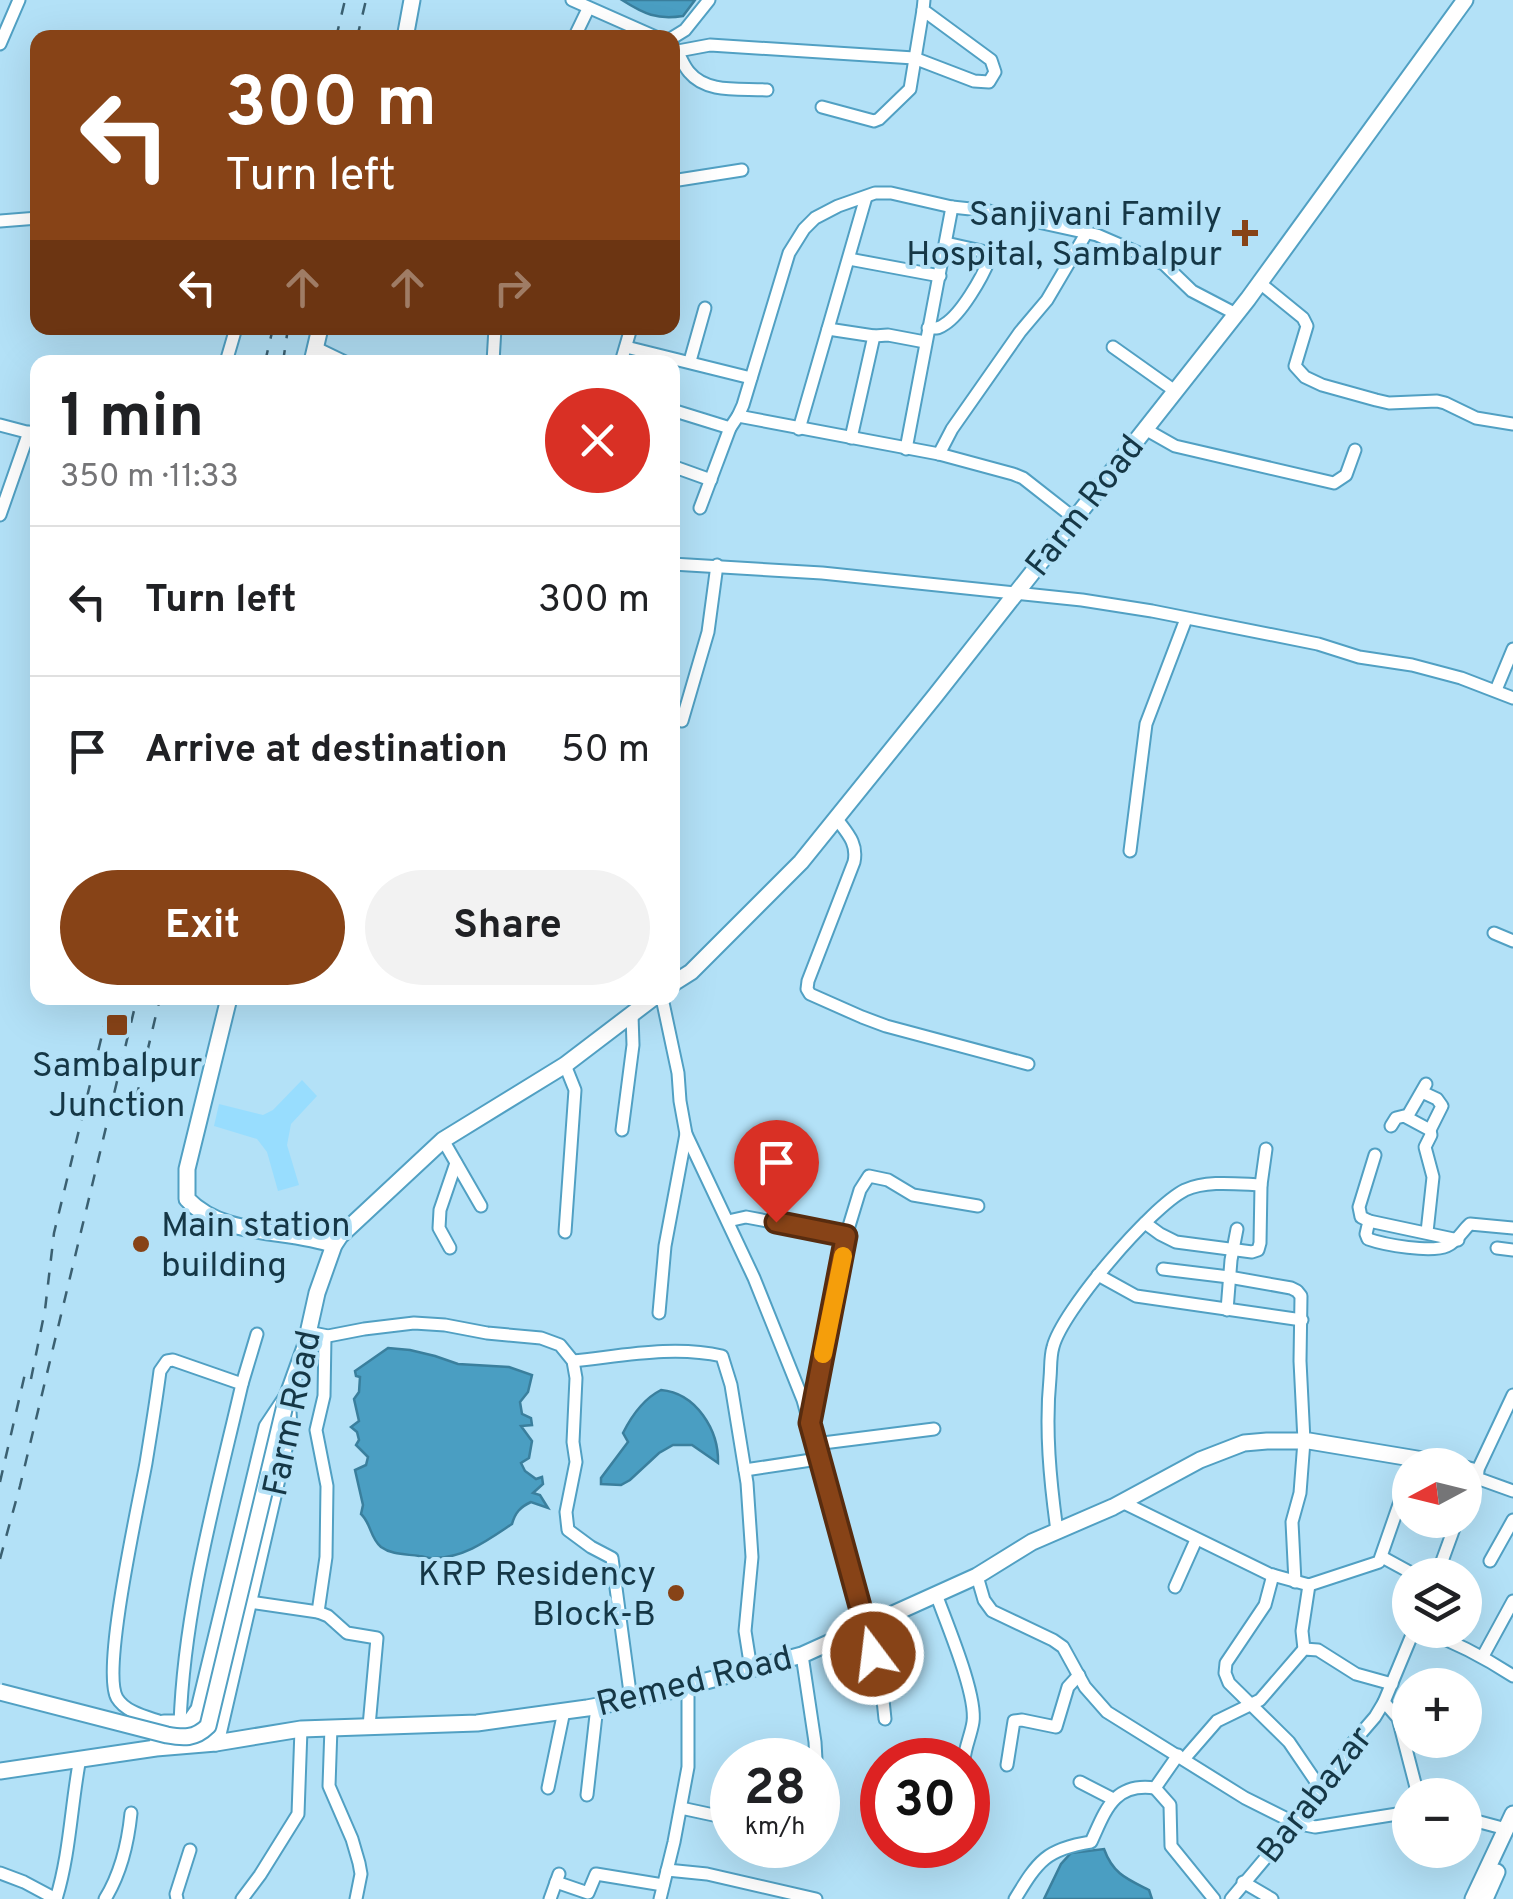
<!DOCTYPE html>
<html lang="en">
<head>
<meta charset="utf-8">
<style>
	body { margin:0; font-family:Overpass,sans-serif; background:#f2f2f2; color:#202124; height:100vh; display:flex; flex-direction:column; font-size:38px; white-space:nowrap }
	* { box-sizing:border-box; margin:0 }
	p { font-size:32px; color:#757577 }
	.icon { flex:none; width:55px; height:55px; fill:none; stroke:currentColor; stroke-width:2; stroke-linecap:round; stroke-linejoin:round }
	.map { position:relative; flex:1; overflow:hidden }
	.sheet { position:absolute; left:30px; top:355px; width:650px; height:650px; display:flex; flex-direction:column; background:#fff; border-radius:20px; box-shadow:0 10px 40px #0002 }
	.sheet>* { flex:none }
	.hud { position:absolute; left:30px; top:30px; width:650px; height:305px; border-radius:20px; box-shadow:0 10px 40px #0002; background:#874317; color:#fff; overflow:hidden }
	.needle { width:65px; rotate:263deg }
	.controls { position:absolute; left:1392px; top:1448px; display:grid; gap:20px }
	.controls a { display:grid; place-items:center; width:90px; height:90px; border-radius:50%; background:#fff; box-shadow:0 10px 40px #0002; font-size:50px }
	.speed { position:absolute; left:710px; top:1738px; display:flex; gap:20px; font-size:50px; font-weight:700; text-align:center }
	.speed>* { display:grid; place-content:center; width:130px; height:130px; border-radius:50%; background:#fff; box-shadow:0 10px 40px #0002; line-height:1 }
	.speed small { font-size:25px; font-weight:400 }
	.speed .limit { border:15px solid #d22; background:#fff; color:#111 }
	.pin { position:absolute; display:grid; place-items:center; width:85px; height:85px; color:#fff; margin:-102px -42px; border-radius:50% 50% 50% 0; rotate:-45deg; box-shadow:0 0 10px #0007 }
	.pin .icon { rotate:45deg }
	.me { position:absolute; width:110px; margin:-55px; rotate:345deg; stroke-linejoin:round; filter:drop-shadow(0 0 8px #0008) }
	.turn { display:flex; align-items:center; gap:35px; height:210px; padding:0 30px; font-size:45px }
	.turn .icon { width:130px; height:130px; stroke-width:2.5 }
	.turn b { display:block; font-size:70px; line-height:85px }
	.lanes { display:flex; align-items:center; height:95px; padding:0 30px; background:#0003; justify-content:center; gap:50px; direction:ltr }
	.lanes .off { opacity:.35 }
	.round { display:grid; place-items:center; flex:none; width:105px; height:105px; border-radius:52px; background:#f2f2f2 }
	.headline { display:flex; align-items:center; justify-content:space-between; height:170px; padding:0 30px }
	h1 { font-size:60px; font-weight:700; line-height:75px }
	.primary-button { display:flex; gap:20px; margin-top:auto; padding:20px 30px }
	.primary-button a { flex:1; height:115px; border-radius:60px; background:#874317; color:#fff; font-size:40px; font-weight:700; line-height:115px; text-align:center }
	.primary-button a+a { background:#f2f2f2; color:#202124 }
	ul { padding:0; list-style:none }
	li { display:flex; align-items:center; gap:30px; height:150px; padding:0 30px; border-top:2px solid #e0e0e0 }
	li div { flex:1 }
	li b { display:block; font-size:38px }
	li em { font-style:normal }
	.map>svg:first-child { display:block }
	.built { fill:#98ddfe }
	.water { fill:#4a9ec2; stroke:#3a7f9d; stroke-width:2.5 }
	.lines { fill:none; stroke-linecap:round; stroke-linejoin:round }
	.street-casing { stroke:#51a0c3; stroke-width:15 }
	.secondary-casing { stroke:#51a0c3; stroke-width:19 }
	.street { stroke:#fff; stroke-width:11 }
	.secondary { stroke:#fff; stroke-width:15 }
	.rail { stroke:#3b6071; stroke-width:2.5; stroke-dasharray:12 12; stroke-linecap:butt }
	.secondary-bridge-casing { stroke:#51a0c3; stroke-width:19; stroke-linecap:butt }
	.secondary-bridge { stroke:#fff; stroke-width:15 }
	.route-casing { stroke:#582c0f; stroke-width:25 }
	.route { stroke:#874317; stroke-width:18 }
	.slow { stroke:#f59e0b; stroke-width:18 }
	.poi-dot { fill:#874317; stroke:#b3e1f7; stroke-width:4 }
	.labels { text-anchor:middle; stroke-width:8; stroke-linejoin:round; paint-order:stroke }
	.poi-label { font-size:35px; fill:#153746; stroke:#b3e1f7; text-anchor:end }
	.street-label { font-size:35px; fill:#153746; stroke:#b3e1f7 }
</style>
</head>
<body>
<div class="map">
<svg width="1513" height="1899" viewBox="0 0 1513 1899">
	<rect width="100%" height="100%" fill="#b3e1f7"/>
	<!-- built -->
	<path class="built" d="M302,1080L317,1096L291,1124L287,1145L299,1185L278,1191L267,1152L257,1139L214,1126L219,1104L263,1115L273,1110Z"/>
	<!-- water -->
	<g class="water">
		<path d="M622,0H695L683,16C657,20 644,14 622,0Z"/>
		<path d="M388,1348L410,1350L435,1356L458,1364L509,1367L532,1375L528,1392L520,1402L522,1414L531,1418L532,1425L521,1426L532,1441L529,1458L521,1463L525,1471L536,1479L542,1477L543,1484L533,1493L540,1495L548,1508L531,1502C520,1507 515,1513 512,1524C488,1540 464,1558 434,1558C429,1559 424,1556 419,1556C406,1554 392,1555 381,1547C370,1538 371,1523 361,1514L363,1505L355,1470L366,1465L368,1457L356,1445L359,1440L357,1432L351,1427L359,1421L354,1399L359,1392L360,1377L356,1376L355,1371Z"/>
		<path d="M661,1390C696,1393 719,1430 718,1463L692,1445H673L659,1453L630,1480L621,1485L601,1484V1478L628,1442L623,1433C632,1415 643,1399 661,1390Z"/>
		<path d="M1104,1849C1113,1874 1127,1879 1149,1890L1152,1899H1044L1061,1864L1071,1853Z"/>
	</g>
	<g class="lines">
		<!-- street casing -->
		<g class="street-casing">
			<g id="street">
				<path d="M572,0L658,38"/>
				<path d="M574,38L588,9"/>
				<path d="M672,38L685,30L709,0"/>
				<path d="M0,44L19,0"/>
				<path d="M672,45C680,53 682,64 689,72C707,94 741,88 767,90"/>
				<path d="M678,51L710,45L914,58L974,81L989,82L995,72L991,60L923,10L924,0"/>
				<path d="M822,107L874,121L879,119L910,89L923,10"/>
				<path d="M672,181L742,170"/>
				<path d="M0,221L38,218"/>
				<path d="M849,259L940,276"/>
				<path d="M1260,283L1303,318L1307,326L1295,366L1305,377L1322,385L1376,400L1389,403L1437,401L1445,403L1476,418L1513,424"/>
				<path d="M928,328C937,328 938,329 945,324C961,314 982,278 989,260L986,252L946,243"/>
				<path d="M828,329L874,336"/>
				<path d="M626,347L751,378"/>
				<path d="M1113,347L1175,391"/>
				<path d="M316,348L345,362"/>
				<path d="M690,361L705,308"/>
				<path d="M226,362L236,328"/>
				<path d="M493,362L495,328"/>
				<path d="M621,362L631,328"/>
				<path d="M672,410L730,428L738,416L743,405L789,253L804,229L815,218L838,206L875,193H891L952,207L989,211L1097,235L1164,264L1192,291L1236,314"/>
				<path d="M738,416L939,454L1013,474L1023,478L1074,518"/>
				<path d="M0,425L38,435"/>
				<path d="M799,429L866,197"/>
				<path d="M1145,429L1175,446L1334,483L1346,475L1355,450"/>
				<path d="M851,438L874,336L888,335L925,342"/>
				<path d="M906,449L952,207"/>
				<path d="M939,454L952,429L1020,332L1047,300L1087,232"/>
				<path d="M672,466L711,480"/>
				<path d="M700,508L730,428"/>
				<path d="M0,515L29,432"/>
				<path d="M672,564L822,573L1082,600L1152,611L1318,644L1359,657L1412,665L1461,678L1513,698"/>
				<path d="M1496,690L1513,649"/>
				<path d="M682,721L708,632L717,565"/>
				<path d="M836,818C847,833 858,843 854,862L808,981L807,989L810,994L862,1017L886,1026L1028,1064"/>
				<path d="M1130,851L1146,724L1186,619"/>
				<path d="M1494,933L1513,941"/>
				<path d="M662,998L678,1073L680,1101L686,1134L754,1278L803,1400L881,1681L885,1719"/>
				<path d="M1422,1092L1437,1099L1442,1106L1430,1130"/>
				<path d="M1407,1117L1426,1084"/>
				<path d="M1391,1126L1396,1118L1404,1116L1430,1130L1431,1135L1425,1147L1433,1177L1427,1232"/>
				<path d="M622,1130L633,1045L632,1015"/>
				<path d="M443,1140L481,1206"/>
				<path d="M1375,1155L1359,1207L1361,1217L1369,1221L1366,1234L1368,1239C1385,1245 1431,1253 1447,1246C1458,1241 1462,1231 1470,1224L1513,1228"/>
				<path d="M728,1221L746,1217L846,1236L810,1418"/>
				<path d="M1369,1221L1458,1240"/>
				<path d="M1145,1223L1160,1234L1176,1242L1252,1252L1258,1250L1260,1243L1261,1185L1266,1149"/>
				<path d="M565,1232L575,1090L565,1065"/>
				<path d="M846,1236L860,1190L869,1176L888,1180L913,1195L978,1206"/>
				<path d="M450,1248L439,1228L440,1210L456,1163"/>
				<path d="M1497,1248L1513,1250"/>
				<path d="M1163,1269L1229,1277L1291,1288L1297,1291L1301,1296L1300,1361L1304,1441L1300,1493L1292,1522L1295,1582"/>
				<path d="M1098,1275L1136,1296L1302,1320"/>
				<path d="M1227,1310L1231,1260L1237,1229"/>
				<path d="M659,1313L665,1246L686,1134"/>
				<path d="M308,1332L328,1336L364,1329L414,1323L445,1325L487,1333L541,1338L560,1345L573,1361L576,1378L573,1442L576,1462L566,1512L568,1530L591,1547L612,1558L631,1700"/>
				<path d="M573,1361C622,1356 673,1345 722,1356L731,1385L747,1483L752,1557L745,1631L751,1669"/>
				<path d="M242,1384L257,1334"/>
				<path d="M815,1444L934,1429"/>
				<path d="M745,1470L818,1459"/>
				<path d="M1474,1477L1513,1491"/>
				<path d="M1465,1497L1513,1395"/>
				<path d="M1122,1502L1269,1574L1309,1585L1379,1562L1410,1473"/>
				<path d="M1057,1531C1050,1480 1045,1429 1050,1378C1051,1368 1050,1357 1053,1347C1062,1311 1151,1207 1185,1190C1207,1180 1237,1184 1261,1185"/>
				<path d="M1382,1557L1415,1575"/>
				<path d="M1490,1561L1513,1520"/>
				<path d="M1273,1575L1265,1605L1226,1663L1225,1673L1229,1683L1289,1742L1321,1789"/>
				<path d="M1437,1575L1457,1520"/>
				<path d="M977,1576L984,1600L992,1611L1053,1640L1063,1647L1085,1687L1107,1712L1245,1798L1295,1823L1315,1827L1410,1812"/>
				<path d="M1175,1587L1196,1540"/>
				<path d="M936,1594C946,1622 977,1694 973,1722C971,1735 965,1747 964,1760"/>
				<path d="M250,1602L318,1612L328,1616L347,1633L377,1638L369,1726"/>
				<path d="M318,1612L326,1557L327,1486L316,1430L324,1396L325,1336"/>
				<path d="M1422,1630C1455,1642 1484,1657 1513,1676"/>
				<path d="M1304,1649L1302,1631L1309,1585"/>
				<path d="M802,1655L815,1742L816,1760"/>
				<path d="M1483,1656L1513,1601"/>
				<path d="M1384,1702L1398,1718L1418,1795"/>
				<path d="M164,1723C148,1717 126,1713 117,1698C101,1671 139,1502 146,1463C151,1432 156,1402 160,1371L167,1361L173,1360L242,1384C216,1496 184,1609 180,1724"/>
				<path d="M331,1727L329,1786L352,1839L359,1863L361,1874L356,1899"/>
				<path d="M1184,1759L1217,1721L1260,1700L1304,1649L1318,1650L1356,1674L1392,1684"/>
				<path d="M1007,1765L1014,1721L1022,1720L1056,1727L1068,1687L1079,1675"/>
				<path d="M1080,1782L1113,1799"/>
				<path d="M548,1788L564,1711"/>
				<path d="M1155,1788L1170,1805L1171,1846L1214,1899"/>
				<path d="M587,1795L597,1706"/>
				<path d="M681,1808L732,1819"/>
				<path d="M1465,1818L1506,1829"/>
				<path d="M818,1821V1838"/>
				<path d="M667,1870L707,1874L816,1899"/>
				<path d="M0,1873L24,1882L56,1899"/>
				<path d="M556,1882L588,1893L596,1874L663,1885"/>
				<path d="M1243,1882L1272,1899"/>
				<path d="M56,1899C70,1854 71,1805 80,1758"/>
				<path d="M105,1899C121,1873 128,1843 131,1813"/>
				<path d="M177,1899L176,1894L190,1850"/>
				<path d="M242,1899L260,1875L298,1814L301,1729"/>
				<path d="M550,1899L559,1874"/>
				<path d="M660,1899L674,1842L688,1767V1686"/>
				<path d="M1015,1899C1038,1861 1046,1849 1091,1842C1105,1812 1113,1782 1155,1788L1178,1755"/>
				<path d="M1231,1899L1295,1823L1350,1746L1375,1717L1384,1702L1414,1630"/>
			</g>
		</g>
		<!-- secondary casing -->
		<g class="secondary-casing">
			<g id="secondary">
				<path d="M405,38L412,0"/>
				<path d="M312,362L320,328"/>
				<path d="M672,984L691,972L801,862L935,696L1248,299L1465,0"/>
				<path d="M229,998L187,1169V1199C224,1238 287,1228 334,1245"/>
				<path d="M1465,1469L1476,1472"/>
				<path d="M216,1743L289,1427L287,1397L305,1347L317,1293L334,1245L340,1236L443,1140L565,1065L653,998"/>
				<path d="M157,1744L164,1723H189L199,1709L267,1427L287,1397"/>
				<path d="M0,1771L156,1748L216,1743L301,1729L477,1723L587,1708L647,1697L802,1655L977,1576L1032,1542L1113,1507L1200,1460L1244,1443L1267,1441H1309L1453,1465"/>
				<path d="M1473,1899L1513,1814"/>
				<path d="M1485,1899L1497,1872"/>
			</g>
		</g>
		<!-- street -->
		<use href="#street" class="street"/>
		<!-- secondary -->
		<use href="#secondary" class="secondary"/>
		<!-- rail -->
		<g class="rail">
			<path d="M336,38L345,0"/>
			<path d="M357,38L366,0"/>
			<path d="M265,362L273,328"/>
			<path d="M283,362L288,328"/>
			<path d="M136,1099L160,998"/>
			<path d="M31,1379L45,1310L54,1233L111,998"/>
			<path d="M0,1482L27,1365"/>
			<path d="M0,1559L20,1486L137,998"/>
		</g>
		<!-- secondary-bridge casing -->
		<g class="secondary-bridge-casing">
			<path id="secondary-bridge" d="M0,1692L167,1735C183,1738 195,1739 208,1726L287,1397"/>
		</g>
		<!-- secondary-bridge -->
		<use href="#secondary-bridge" class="secondary-bridge"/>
	</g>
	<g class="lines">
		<!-- route casing -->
		<g class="route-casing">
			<path id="route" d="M776,1222L846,1236L810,1423L873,1654"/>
		</g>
		<!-- route -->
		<use href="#route" class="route"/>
		<!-- slow -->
		<path class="slow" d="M823,1354L843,1256"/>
	</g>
	<!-- markers -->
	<g class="poi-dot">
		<path d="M1240 218h10v10h10v10h-10v10h-10v-10h-10v-10h10z"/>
		<rect x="105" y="1013" width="24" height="24" rx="5"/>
		<circle cx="141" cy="1244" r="10"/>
		<circle cx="676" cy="1593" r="10"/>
	</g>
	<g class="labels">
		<!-- poi labels -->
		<g class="poi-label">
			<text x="1222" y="225">Sanjivani Family<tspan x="1222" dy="40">Hospital, Sambalpur</tspan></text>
			<text x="117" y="1076" text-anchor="middle">Sambalpur<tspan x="117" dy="40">Junction</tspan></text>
			<text x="161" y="1236" text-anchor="start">Main station<tspan x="161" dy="40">building</tspan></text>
			<text x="656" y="1585">KRP Residency<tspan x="656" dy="40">Block-B</tspan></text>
		</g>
		<!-- street labels -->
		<g class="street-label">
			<text transform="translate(1084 505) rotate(-52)" y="12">Farm Road</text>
			<text transform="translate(291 1413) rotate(-78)" y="12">Farm Road</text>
			<text transform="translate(694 1680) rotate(-14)" y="12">Remed Road</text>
			<text transform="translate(1314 1794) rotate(-52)" y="12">Barabazar</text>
		</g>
	</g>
</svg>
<div class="controls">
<a><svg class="needle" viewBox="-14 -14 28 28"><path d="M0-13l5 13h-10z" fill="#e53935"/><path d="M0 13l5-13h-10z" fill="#757577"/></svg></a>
<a><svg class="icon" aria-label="layers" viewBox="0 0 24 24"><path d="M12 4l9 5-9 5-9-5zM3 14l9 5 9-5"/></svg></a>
<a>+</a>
<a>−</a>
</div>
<div class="speed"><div>28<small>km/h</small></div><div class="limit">30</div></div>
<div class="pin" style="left:776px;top:1222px;background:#d93025"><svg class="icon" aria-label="arrive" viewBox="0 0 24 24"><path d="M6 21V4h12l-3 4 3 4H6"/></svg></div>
<svg class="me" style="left:873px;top:1654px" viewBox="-20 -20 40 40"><circle r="17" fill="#874317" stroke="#fff" stroke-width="3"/><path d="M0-11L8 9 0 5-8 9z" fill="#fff"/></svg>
<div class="hud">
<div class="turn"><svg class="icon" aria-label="left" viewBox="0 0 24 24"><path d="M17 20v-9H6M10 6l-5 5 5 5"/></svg><div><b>300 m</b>Turn left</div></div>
<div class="lanes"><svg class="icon" aria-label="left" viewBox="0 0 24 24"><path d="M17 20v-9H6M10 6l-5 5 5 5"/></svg><svg class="icon off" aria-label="ahead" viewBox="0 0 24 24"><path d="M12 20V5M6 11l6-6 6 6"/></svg><svg class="icon off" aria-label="ahead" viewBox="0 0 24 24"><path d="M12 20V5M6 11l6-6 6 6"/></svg><svg class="icon off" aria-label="right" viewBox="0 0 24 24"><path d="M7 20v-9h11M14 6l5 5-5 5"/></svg></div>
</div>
<section class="sheet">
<div class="headline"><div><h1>1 min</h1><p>350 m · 11:33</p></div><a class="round" style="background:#d93025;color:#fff"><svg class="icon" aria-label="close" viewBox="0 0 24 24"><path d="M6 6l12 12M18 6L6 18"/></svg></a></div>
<ul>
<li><svg class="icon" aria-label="left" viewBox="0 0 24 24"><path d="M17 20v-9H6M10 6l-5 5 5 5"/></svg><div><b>Turn left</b></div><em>300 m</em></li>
<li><svg class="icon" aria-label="arrive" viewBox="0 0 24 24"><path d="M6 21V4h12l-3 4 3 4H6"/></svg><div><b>Arrive at destination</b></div><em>50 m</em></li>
</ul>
<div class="primary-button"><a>Exit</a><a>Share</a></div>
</section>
</div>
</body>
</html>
